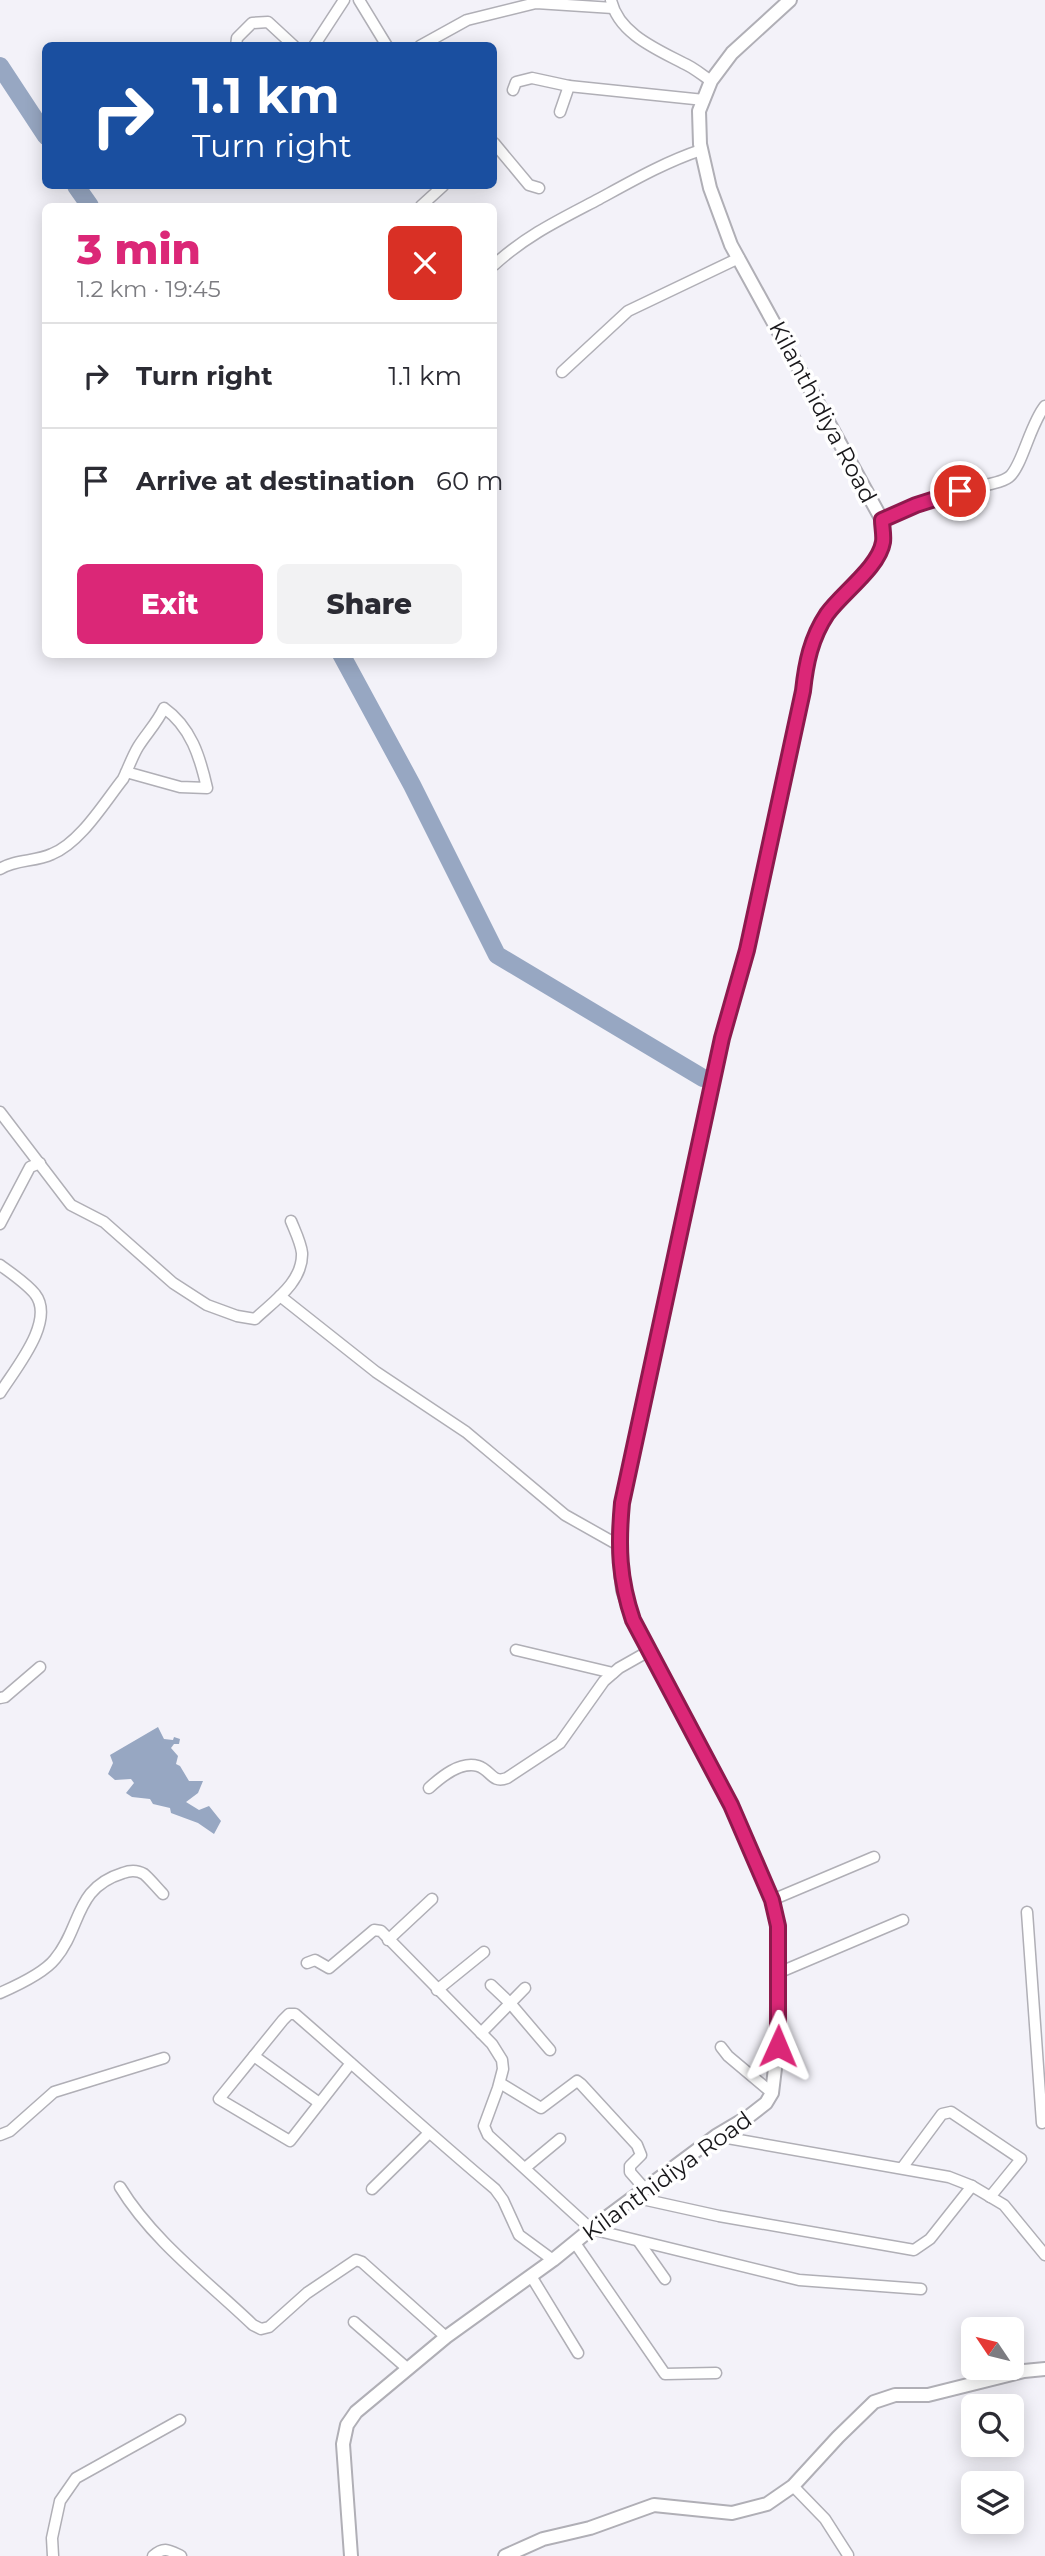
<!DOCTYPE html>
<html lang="en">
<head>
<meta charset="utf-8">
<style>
	body { margin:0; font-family:Montserrat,sans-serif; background:#f2f2f3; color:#2b2b33; height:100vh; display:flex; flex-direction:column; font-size:26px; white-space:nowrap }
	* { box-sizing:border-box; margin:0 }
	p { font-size:23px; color:#7c7c81 }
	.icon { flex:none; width:38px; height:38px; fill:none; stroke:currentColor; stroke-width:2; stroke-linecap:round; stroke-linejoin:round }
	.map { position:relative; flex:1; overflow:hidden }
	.side { position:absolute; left:42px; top:203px; width:455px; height:455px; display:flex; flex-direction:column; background:#fff; border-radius:10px; box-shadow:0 4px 18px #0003 }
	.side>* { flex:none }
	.guide { position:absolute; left:42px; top:42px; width:455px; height:147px; border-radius:10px; box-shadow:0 4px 18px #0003; background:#1a4fa0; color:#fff; overflow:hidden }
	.needle { width:46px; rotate:305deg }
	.controls { position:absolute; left:961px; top:2317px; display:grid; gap:14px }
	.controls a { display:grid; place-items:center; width:63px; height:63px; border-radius:10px; background:#fff; box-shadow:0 4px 18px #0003; font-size:35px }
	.pin { position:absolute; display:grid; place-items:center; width:60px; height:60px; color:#fff; margin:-30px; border:4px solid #fff; border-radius:50%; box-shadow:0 2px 7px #0007 }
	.me { position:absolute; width:77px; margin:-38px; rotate:1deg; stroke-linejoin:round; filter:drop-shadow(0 0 5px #0008) }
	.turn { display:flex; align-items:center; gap:24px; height:147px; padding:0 35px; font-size:32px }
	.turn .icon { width:91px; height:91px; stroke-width:2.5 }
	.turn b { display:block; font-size:49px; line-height:60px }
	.round { display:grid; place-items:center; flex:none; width:74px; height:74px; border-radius:10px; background:#f2f2f3 }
	.summary { display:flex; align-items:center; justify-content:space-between; height:119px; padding:0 35px }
	h1 { font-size:42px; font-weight:800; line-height:52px; color:#db2777 }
	.action { display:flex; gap:14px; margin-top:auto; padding:14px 35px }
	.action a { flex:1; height:80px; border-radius:10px; background:#db2777; color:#fff; font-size:28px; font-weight:800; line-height:80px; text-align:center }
	.action a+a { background:#f2f2f3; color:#2b2b33 }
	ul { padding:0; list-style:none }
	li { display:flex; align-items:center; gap:21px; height:105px; padding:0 35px; border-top:2px solid #e1e1e2 }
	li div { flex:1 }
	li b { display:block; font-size:26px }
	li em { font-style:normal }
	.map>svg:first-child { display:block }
	.water { fill:#97a7c2 }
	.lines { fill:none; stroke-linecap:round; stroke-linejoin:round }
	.river { stroke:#97a7c2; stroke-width:18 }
	.minor-casing { stroke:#b0afb6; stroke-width:13 }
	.tertiary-casing { stroke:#b0afb6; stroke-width:16 }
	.minor { stroke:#fff; stroke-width:10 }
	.tertiary { stroke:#fff; stroke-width:12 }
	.route-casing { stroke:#8e194d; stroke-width:18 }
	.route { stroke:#db2777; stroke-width:12 }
	.labels { text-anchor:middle; stroke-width:7; stroke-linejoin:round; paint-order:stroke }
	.street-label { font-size:23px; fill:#18171a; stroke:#fff }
</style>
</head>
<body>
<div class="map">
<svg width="1045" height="2556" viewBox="0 0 1045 2556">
	<rect width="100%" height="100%" fill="#f3f2f9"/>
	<!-- water -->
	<path class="water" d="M158,1727L164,1739L173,1740L174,1737L180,1739L179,1744H174L171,1748L178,1756L176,1764L180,1766L189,1781H203L198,1793L186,1802L199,1810L209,1806L221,1821L214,1834L198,1823L171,1813L170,1808L153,1804L150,1799L132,1797L126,1793L134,1783L131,1779L115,1780L108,1774L113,1763L110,1755Z"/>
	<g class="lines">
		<!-- river -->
		<g class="river">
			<path d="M0,66L46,136"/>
			<path d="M76,186L90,206"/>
			<path d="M341,654L412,785L497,955L703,1078"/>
		</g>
		<!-- minor casing -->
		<g class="minor-casing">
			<g id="minor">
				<path d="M359,0L387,46"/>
				<path d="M611,0C618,33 656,49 683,63C693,67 702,75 711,81"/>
				<path d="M236,46L237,38L252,23L268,22L294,46"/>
				<path d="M314,46L344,0"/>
				<path d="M420,46L467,20L536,3L613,8"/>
				<path d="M513,90L516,82L532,78L569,86L704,100"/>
				<path d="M560,112L569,86"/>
				<path d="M494,143L529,185L539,188"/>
				<path d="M421,206L443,186"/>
				<path d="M494,265C527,235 559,220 599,199C632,181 665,162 701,150"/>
				<path d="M562,372L628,311L739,258"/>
				<path d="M882,520C906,507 935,497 962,490C974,487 1000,484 1009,477C1022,467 1030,424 1045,406"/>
				<path d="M0,869C16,859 35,862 52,854C80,843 104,803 123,779C128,769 132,757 138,747C146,734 157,723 164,708C191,727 200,757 207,788L180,787L126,772"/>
				<path d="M0,1112L71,1205L104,1222L173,1283L207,1305L237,1316L255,1319C274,1301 303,1282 302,1253C301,1243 295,1231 291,1221"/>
				<path d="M0,1224L30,1167L40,1163"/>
				<path d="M0,1265C11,1273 26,1283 35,1294C56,1321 15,1369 0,1393"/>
				<path d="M280,1296L376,1372L466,1432L565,1515L620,1546"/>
				<path d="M516,1650L613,1673"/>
				<path d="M0,1698L5,1697L40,1667"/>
				<path d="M429,1788C441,1777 460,1761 478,1766C491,1770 492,1784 507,1778L560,1743L604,1681L619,1668L649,1651"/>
				<path d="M772,1900L874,1857"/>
				<path d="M1027,1912L1042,2123"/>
				<path d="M388,1940L432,1899"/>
				<path d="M307,1963L315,1960L329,1968L374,1930L381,1931L492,2044L502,2060L503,2069L498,2088L484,2126L488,2135L591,2229L799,2280L921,2289"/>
				<path d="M778,1973L903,1920"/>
				<path d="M491,1985L510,2003L550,2050"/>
				<path d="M437,1990L484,1952"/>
				<path d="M0,1993C16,1986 44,1973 55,1959C82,1927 74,1888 123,1873C131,1870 137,1870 144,1874C151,1880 157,1888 163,1894"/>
				<path d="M481,2033L525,1988"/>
				<path d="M721,2047L728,2056L772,2093"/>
				<path d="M254,2056L318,2102"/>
				<path d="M351,2063L290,2141L219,2099L283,2020L289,2014H295C362,2072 427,2132 495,2189L503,2200L519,2235L553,2260"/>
				<path d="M500,2083L541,2108L577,2081L581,2084L637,2145L641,2155L630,2166V2172L644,2188"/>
				<path d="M0,2135L10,2131L54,2092L164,2058"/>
				<path d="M716,2136L949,2177L972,2186L1004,2205L1045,2255"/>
				<path d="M525,2168L560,2139"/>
				<path d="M902,2168L942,2114L951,2112L1021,2159L990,2197"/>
				<path d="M120,2187C153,2241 207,2281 253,2325L261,2329L269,2327L307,2293L356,2260L362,2262L446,2337"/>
				<path d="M372,2189L428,2134"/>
				<path d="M633,2197L719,2216L914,2250L930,2239L972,2186"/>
				<path d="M639,2242L665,2279"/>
				<path d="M575,2243L665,2374L716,2373"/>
				<path d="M531,2276L578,2353"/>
				<path d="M354,2322L408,2369"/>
				<path d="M793,2486L825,2519L848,2555"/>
				<path d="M53,2556L52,2538L60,2501L76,2478L180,2420"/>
				<path d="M153,2556C164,2546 169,2550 181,2556"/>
			</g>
		</g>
		<!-- tertiary casing -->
		<g class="tertiary-casing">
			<g id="tertiary">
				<path d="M351,2556L343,2444L347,2425L356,2412L446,2337L553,2260L591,2229L716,2136L748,2117L766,2103L772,2093L779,2035L778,1926L772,1900L731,1805L633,1620L623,1590L620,1561L619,1536L622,1503L722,1038L747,950L803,691C806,663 811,638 827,614C842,593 879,567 883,542C884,535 882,527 882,520L731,245L710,188L700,144L699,111L711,81L732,53L790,0"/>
				<path d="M505,2556L543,2539L590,2528L654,2505L732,2513L767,2504L793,2486L838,2437L874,2402L895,2395H928L1024,2371L1045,2369"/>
			</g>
		</g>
		<!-- minor -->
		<use href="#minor" class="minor"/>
		<!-- tertiary -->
		<use href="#tertiary" class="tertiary"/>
	</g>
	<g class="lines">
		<!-- route casing -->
		<g class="route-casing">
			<path id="route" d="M778,2046V1926L772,1900L731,1805L633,1620C619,1579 618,1546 622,1503L722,1038L747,950L803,691C806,663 811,638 827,614C842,593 879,567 883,542C884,535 882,527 882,520L916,505L960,491"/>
		</g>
		<!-- route -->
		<use href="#route" class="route"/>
	</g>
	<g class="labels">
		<!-- street labels -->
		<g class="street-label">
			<text transform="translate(823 412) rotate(62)" y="8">Kilanthidiya Road</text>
			<text transform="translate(667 2176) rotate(-36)" y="8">Kilanthidiya Road</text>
		</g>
	</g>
</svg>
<div class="controls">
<a><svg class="needle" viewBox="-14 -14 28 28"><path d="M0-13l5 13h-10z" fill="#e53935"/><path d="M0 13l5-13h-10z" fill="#7c7c81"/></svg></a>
<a><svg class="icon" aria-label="search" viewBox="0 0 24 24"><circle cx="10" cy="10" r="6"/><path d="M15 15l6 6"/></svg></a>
<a><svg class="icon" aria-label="layers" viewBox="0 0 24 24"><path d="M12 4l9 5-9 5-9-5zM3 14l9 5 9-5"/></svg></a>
</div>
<div class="pin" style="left:960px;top:491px;background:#d93025"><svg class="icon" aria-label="arrive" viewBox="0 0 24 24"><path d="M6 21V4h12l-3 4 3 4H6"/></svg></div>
<svg class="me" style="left:778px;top:2046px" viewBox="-20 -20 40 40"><path d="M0-17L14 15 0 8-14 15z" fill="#db2777" stroke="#fff" stroke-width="4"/></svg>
<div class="guide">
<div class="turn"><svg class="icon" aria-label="right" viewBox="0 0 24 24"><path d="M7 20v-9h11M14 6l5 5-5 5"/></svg><div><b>1.1 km</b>Turn right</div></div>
</div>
<section class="side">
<div class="summary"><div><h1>3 min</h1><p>1.2 km · 19:45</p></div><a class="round" style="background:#d93025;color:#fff"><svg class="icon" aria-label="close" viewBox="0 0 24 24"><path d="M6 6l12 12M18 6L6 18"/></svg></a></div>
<ul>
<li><svg class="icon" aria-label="right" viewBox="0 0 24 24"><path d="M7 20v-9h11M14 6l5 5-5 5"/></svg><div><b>Turn right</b></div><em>1.1 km</em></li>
<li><svg class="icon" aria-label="arrive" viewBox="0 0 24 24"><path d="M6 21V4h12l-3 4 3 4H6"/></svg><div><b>Arrive at destination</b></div><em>60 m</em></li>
</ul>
<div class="action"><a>Exit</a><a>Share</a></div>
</section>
</div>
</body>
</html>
